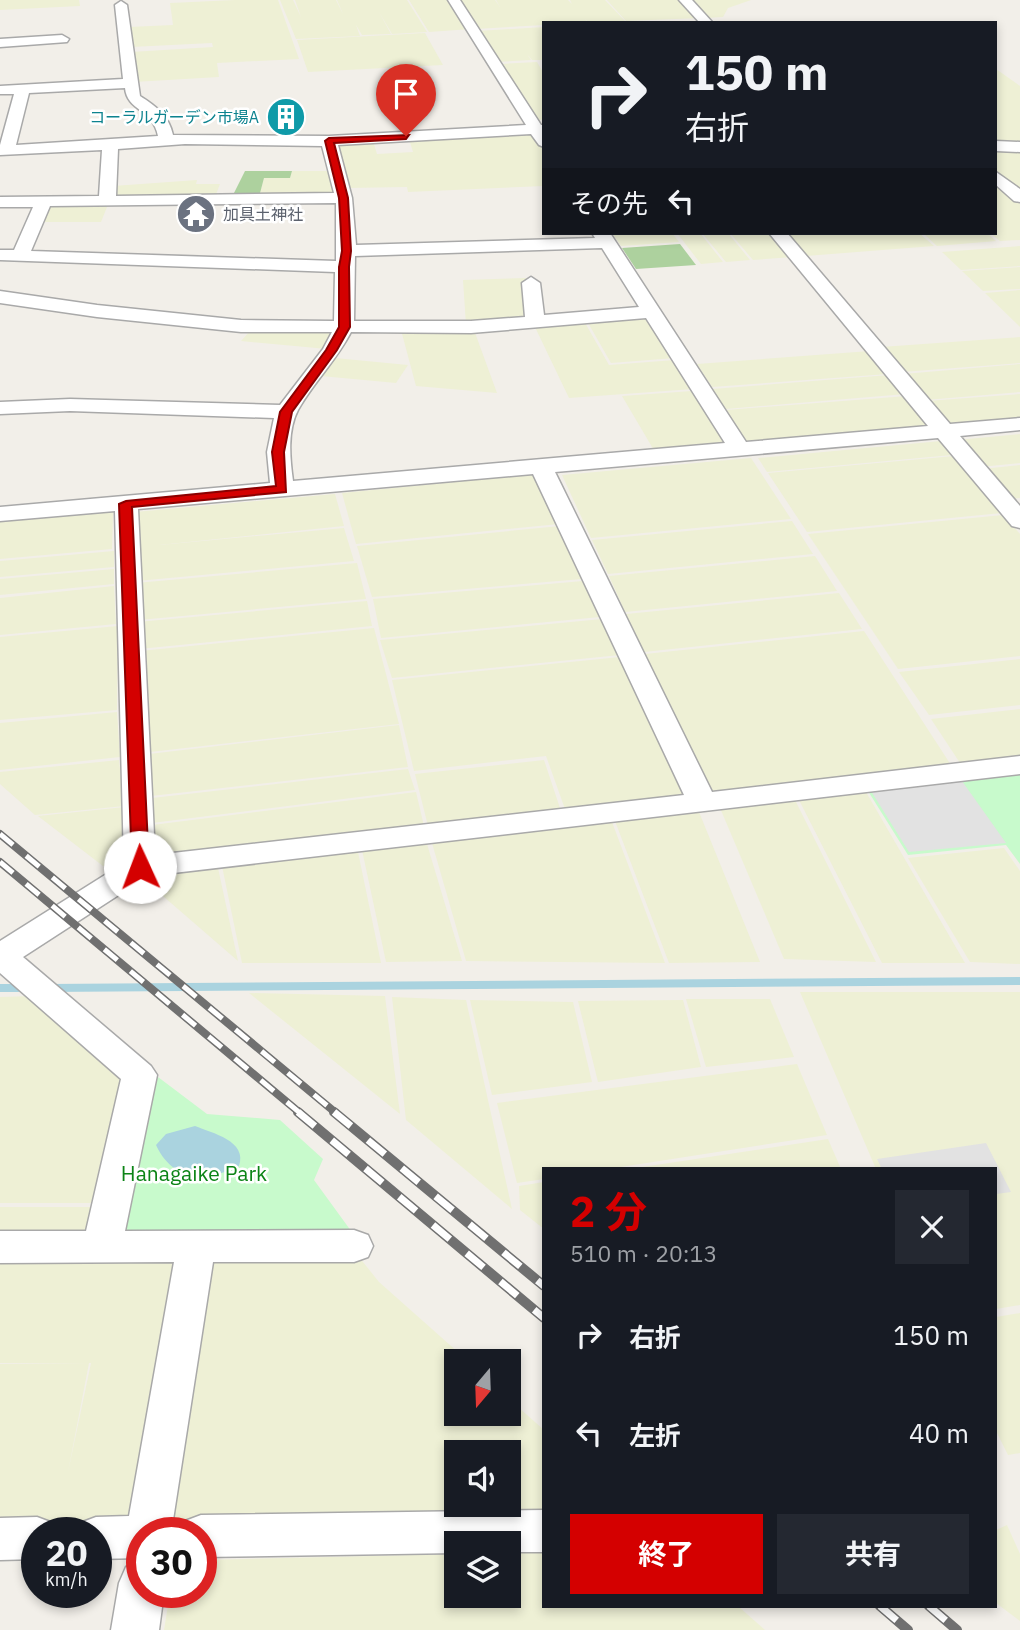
<!DOCTYPE html>
<html lang="ja">
<head>
<meta charset="utf-8">
<style>
	body { margin:0; font-family:"IBM Plex Sans","Noto Sans JP",sans-serif; background:#242831; color:#f1f3f6; height:100vh; display:flex; flex-direction:column; font-size:26px; white-space:nowrap }
	* { box-sizing:border-box; margin:0 }
	p { font-size:23px; color:#9ea1a6 }
	.icon { flex:none; width:38px; height:38px; fill:none; stroke:currentColor; stroke-width:2; stroke-linecap:round; stroke-linejoin:round }
	.map { position:relative; flex:1; overflow:hidden }
	.sheet { position:absolute; left:542px; top:1167px; width:455px; height:441px; display:flex; flex-direction:column; background:#171b24; border-radius:0px; box-shadow:0 4px 10px #0003 }
	.sheet>* { flex:none }
	.guide { position:absolute; left:542px; top:21px; width:455px; height:214px; border-radius:0px; box-shadow:0 4px 10px #0003; background:#171b24; color:#f1f3f6; overflow:hidden }
	.needle { width:46px; rotate:199deg }
	.controls { position:absolute; left:444px; top:1349px; display:grid; gap:14px }
	.controls a { display:grid; place-items:center; width:77px; height:77px; border-radius:0px; background:#171b24; box-shadow:0 4px 10px #0003; font-size:35px }
	.speed { position:absolute; left:21px; top:1517px; display:flex; gap:14px; font-size:35px; font-weight:700; text-align:center }
	.speed>* { display:grid; place-content:center; width:91px; height:91px; border-radius:50%; background:#171b24; box-shadow:0 4px 10px #0003; line-height:1 }
	.speed small { font-size:18px; font-weight:400 }
	.speed .limit { border:10px solid #d22; background:#fff; color:#111 }
	.pin { position:absolute; display:grid; place-items:center; width:60px; height:60px; color:#fff; margin:-72px -30px; border-radius:50% 50% 50% 0; rotate:-45deg; box-shadow:0 0 7px #0007 }
	.pin .icon { rotate:45deg }
	.me { position:absolute; width:77px; margin:-38px; rotate:358deg; stroke-linejoin:round; filter:drop-shadow(0 0 5px #0008) }
	.turn { display:flex; align-items:center; gap:24px; height:147px; padding:0 28px; font-size:32px }
	.turn .icon { width:91px; height:91px; stroke-width:2.5 }
	.turn b { display:block; font-size:49px; line-height:60px }
	.then { display:flex; align-items:center; height:66px; padding:0 28px; background:#0003; gap:14px; font-size:26px }
	.round { display:grid; place-items:center; flex:none; width:74px; height:74px; border-radius:0px; background:#242831 }
	.overview { display:flex; align-items:center; justify-content:space-between; height:119px; padding:0 28px }
	h1 { font-size:42px; font-weight:700; line-height:52px; color:#d40000 }
	.primary-button { display:flex; gap:14px; margin-top:auto; padding:14px 28px }
	.primary-button a { flex:1; height:80px; border-radius:0px; background:#d40000; color:#fff; font-size:28px; font-weight:700; line-height:80px; text-align:center }
	.primary-button a+a { background:#242831; color:#f1f3f6 }
	ul { padding:0; list-style:none }
	li { display:flex; align-items:center; gap:21px; height:98px; padding:0 28px }
	li div { flex:1 }
	li b { display:block; font-size:26px }
	li em { font-style:normal }
	.map>svg:first-child { display:block }
	.farmland { fill:#eef0d5; fill-rule:evenodd }
	.forest { fill:#add19e }
	.park { fill:#c8facc }
	.parking { fill:#e2e2e2 }
	.water { fill:#aad3df }
	.lines { fill:none; stroke-linecap:round; stroke-linejoin:round }
	.stream { fill:#aad3df; fill-rule:evenodd }
	.street-casing { stroke:#a9a9a9; stroke-width:3 }
	.street { fill:#fff; fill-rule:evenodd }
	.rail-far1-casing { stroke:#707070; stroke-width:8 }
	.rail-casing { stroke:#707070; stroke-width:10 }
	.rail-far1 { stroke:#fff; stroke-width:5; stroke-dasharray:17; stroke-linecap:butt }
	.rail { stroke:#fff; stroke-width:7; stroke-dasharray:22; stroke-linecap:butt }
	.route { fill:#d40000; stroke:#8a0000; stroke-width:2 }
	.labels { text-anchor:middle; stroke-width:5; stroke-linejoin:round; paint-order:stroke }
	.far-culture-label { font-size:16px; fill:#0d838f; stroke:#fff; text-anchor:end }
	.far-worship-label { font-size:16px; fill:#5b616d; stroke:#fff; text-anchor:start }
	.near-park-label { font-size:21px; fill:#0c8416; stroke:#fff }
</style>
</head>
<body>
<div class="map">
<svg width="1020" height="1630" viewBox="0 0 1020 1630">
	<rect width="100%" height="100%" fill="#f2efe9"/>
	<!-- farmland -->
	<g class="farmland">
		<path d="M0,0H79L80,6L0,10Z"/>
		<path d="M235,0H278L299,59L217,63L219,77L134,82L131,52L213,47L212,43L131,47L129,27L173,25L170,3Z"/>
		<path d="M280,0H293L301,17L295,0H336L343,14L337,0H407L427,32L392,34L379,12L391,34L362,35L356,25L360,36L296,39Z"/>
		<path d="M409,0H451L471,29L429,32Z"/>
		<path d="M457,0H495L500,7L496,0H568L572,4L570,0H605L625,21L589,23L585,19L588,23L550,21L544,25L476,29Z"/>
		<path d="M607,0H682L701,18L626,21Z"/>
		<path d="M689,0H751L728,8L723,17L706,18Z"/>
		<path d="M544,27V60H532L527,54L531,60L497,62L477,31Z"/>
		<path d="M425,33L443,65L308,72L297,40Z"/>
		<path d="M537,62L544,74V119L536,121L501,64Z"/>
		<path d="M996,69L1020,86V144H996Z"/>
		<path d="M526,133L533,134L544,152V186L408,192L407,187L347,188L337,143L373,141L377,154L413,152L409,139Z"/>
		<path d="M996,150L1020,151V192L996,172Z"/>
		<path d="M292,171H332L337,194L259,197L264,178H290Z"/>
		<path d="M197,180L196,184H220L215,197L114,198L113,186Z"/>
		<path d="M996,185L1020,204V240L1000,241L990,233H996Z"/>
		<path d="M109,202L101,222H39L47,205Z"/>
		<path d="M612,233H672L679,242L621,246Z"/>
		<path d="M677,233H700L723,262L701,264Z"/>
		<path d="M702,233H728L750,260L726,262Z"/>
		<path d="M730,233H772L793,257L753,260Z"/>
		<path d="M786,233H919L934,246L806,256Z"/>
		<path d="M923,233H987L996,241L937,246Z"/>
		<path d="M1020,246V266L961,270L942,252Z"/>
		<path d="M1020,267V289L983,291L962,271Z"/>
		<path d="M526,278L529,320L466,325L463,280Z"/>
		<path d="M1020,290V327L985,293Z"/>
		<path d="M648,316L675,358L611,363L587,321Z"/>
		<path d="M584,321L609,365L675,360L693,389L569,398L534,325Z"/>
		<path d="M251,330H334L327,349L241,341Z"/>
		<path d="M401,330H474L497,393L416,386Z"/>
		<path d="M1020,337V363L902,372L881,347Z"/>
		<path d="M870,351L888,374L712,387L697,364Z"/>
		<path d="M335,358L408,365L396,383L321,376Z"/>
		<path d="M1020,364V392L926,400L903,374Z"/>
		<path d="M889,375L906,394L726,409L712,389Z"/>
		<path d="M692,391L727,446L655,452L622,396Z"/>
		<path d="M1020,394V419L947,425L927,401Z"/>
		<path d="M907,396L932,426L748,443L726,410Z"/>
		<path d="M1020,434V463L980,467L957,440Z"/>
		<path d="M941,441L952,455L767,472L758,458Z"/>
		<path d="M954,456L1002,513L807,532L768,473Z"/>
		<path d="M751,458L791,519L591,538L562,475Z"/>
		<path d="M1020,465V498L1008,499L982,469Z"/>
		<path d="M534,474L559,524L356,544L342,493Z"/>
		<path d="M335,494L344,526L159,545L344,528L354,561L137,581L135,512Z"/>
		<path d="M113,512L112,549L0,559V522Z"/>
		<path d="M1003,515L1020,534V656L898,669L808,534Z"/>
		<path d="M792,521L813,554L608,574L592,540Z"/>
		<path d="M560,526L582,579L372,597L357,546Z"/>
		<path d="M114,551V567L0,577V561Z"/>
		<path d="M815,556L837,591L625,612L609,576Z"/>
		<path d="M357,563L366,599L139,620L136,583Z"/>
		<path d="M114,569V584L0,595V579Z"/>
		<path d="M583,581L600,617L381,638L373,599Z"/>
		<path d="M114,586L116,624L0,635V598Z"/>
		<path d="M839,593L862,629L644,652L626,614Z"/>
		<path d="M367,601L372,626L139,649L137,622Z"/>
		<path d="M602,619L620,655L392,678L380,640Z"/>
		<path d="M118,626L117,710L0,720V637Z"/>
		<path d="M374,628L399,724L150,752L140,651Z"/>
		<path d="M864,631L951,765L709,793L645,654Z"/>
		<path d="M620,657L685,794L565,809L546,756L414,771L392,680Z"/>
		<path d="M1020,659V705L929,715L899,672Z"/>
		<path d="M1020,709V756L960,763L931,719Z"/>
		<path d="M117,712L120,757L0,770V723Z"/>
		<path d="M399,725L408,767L151,796L149,754Z"/>
		<path d="M119,760L124,806L35,815L0,784V772Z"/>
		<path d="M544,760L561,811L428,826L415,774Z"/>
		<path d="M408,769L415,790L152,823V798Z"/>
		<path d="M416,792L424,826L154,858L152,825Z"/>
		<path d="M866,792L965,963H882L799,800Z"/>
		<path d="M795,800L876,962L784,959L720,808Z"/>
		<path d="M125,807L131,862L103,866L38,816Z"/>
		<path d="M699,812L760,962L669,963L615,821Z"/>
		<path d="M612,822L665,963L466,961L432,843Z"/>
		<path d="M427,844L462,961L386,962L362,850Z"/>
		<path d="M1004,848L1020,871V964L970,962L908,858Z"/>
		<path d="M358,852L381,963H242L222,866Z"/>
		<path d="M218,868L238,961L141,877Z"/>
		<path d="M800,992H1020V1305L996,1309V1169H876Z"/>
		<path d="M249,993L385,996L400,1114Z"/>
		<path d="M34,996L121,1076L93,1203H0V997Z"/>
		<path d="M392,997L466,1000L512,1209L406,1120Z"/>
		<path d="M686,999H770L794,1057L706,1067Z"/>
		<path d="M470,1000L573,1002L592,1082L492,1095Z"/>
		<path d="M683,1000L701,1067L598,1082L578,1001Z"/>
		<path d="M797,1064L827,1135L608,1169H544V1179L517,1183L497,1103Z"/>
		<path d="M828,1139L841,1169H629Z"/>
		<path d="M544,1182V1229L520,1210L519,1186Z"/>
		<path d="M0,1207H92L86,1237L0,1238Z"/>
		<path d="M186,1253L143,1522L0,1524V1364L89,1363L68,1472L91,1363H0V1255Z"/>
		<path d="M215,1257H359L379,1282L468,1361L457,1362V1414H509V1399L544,1430V1516L176,1521L167,1510L207,1266ZM457,1452H509V1505H457Z"/>
		<path d="M1020,1313V1453L1008,1455L996,1431V1317Z"/>
		<path d="M1007,1525L1020,1554V1621L996,1603V1530Z"/>
		<path d="M544,1552V1606L739,1607L765,1630H164L170,1593L201,1592V1560L457,1554V1596H509V1553Z"/>
	</g>
	<!-- forest -->
	<g class="forest">
		<path d="M245,171H292L290,178H264L259,197H232Z"/>
		<path d="M680,244L696,265L636,269L622,248Z"/>
	</g>
	<!-- park -->
	<g class="park">
		<path d="M1020,774V864L1006,845L908,855L868,791Z"/>
		<path d="M158,1077L207,1114L280,1120L323,1159L314,1180L354,1235L132,1237L120,1220L149,1084Z"/>
	</g>
	<!-- parking -->
	<g class="parking">
		<path d="M962,781L1006,843L909,852L871,791Z"/>
		<path d="M986,1143L1011,1192L996,1194V1169H882L877,1159Z"/>
	</g>
	<!-- water -->
	<path class="water" d="M195,1126C212,1133 248,1141 239,1166C207,1182 173,1182 156,1145L166,1134Z"/>
	<g class="lines">
		<!-- stream -->
		<g class="stream">
			<path d="M1020,977V985L46,992L42,991L41,988L42,985L46,984Z"/>
			<path d="M0,984H27L31,985L32,988L31,991L27,992H0Z"/>
		</g>
		<!-- street casing -->
		<g class="street-casing">
			<g id="street">
				<path d="M448,0H460L541,125H544V147L539,145L531,134L338,145L352,198L356,245L595,238L592,233H610L746,442L928,426L769,233H787L950,424L1020,418V430L960,436L1020,506V528L1012,526L938,438L555,472L712,792L1020,756V774L148,876L23,957L151,1066L157,1075L125,1231L354,1230L368,1235L373,1246L368,1257L354,1262H213L171,1533H142V1558L96,1559V1533H76L80,1523L96,1517L129,1516L174,1262L0,1263V1231H86L121,1079L0,973V941L124,863L115,511L0,521V507L270,483L267,452L274,418L70,411L0,414V402L70,399L280,405L323,349L332,332H241L97,317L0,303V291L97,305L241,320L334,321L335,272L0,260V250H14L33,207H0V197L99,196L102,150L0,155V145L14,94H0V86L123,79L115,5L121,1L127,5L140,96C156,106 169,116 173,135L329,136L526,125ZM125,88C127,111 153,109 158,136L16,145L29,93ZM185,144L322,146L334,193L116,196L118,149ZM336,203V261L31,251L50,206ZM602,248L639,307L544,315L540,283L531,277L522,283L525,317L471,321H354L355,256ZM646,318L725,443L293,481C290,459 287,431 298,410C313,383 336,361 351,332L471,333ZM533,474L684,795L155,855L138,509Z"/>
				<path d="M679,0H692L713,23H700Z"/>
				<path d="M62,35L69,39L67,42L0,47V39Z"/>
				<path d="M996,141L1020,142V152L996,151Z"/>
				<path d="M996,172L1020,189V202L1014,201L996,185Z"/>
				<path d="M544,1510V1552H509V1544H457V1553L201,1557V1533H180L185,1521L201,1515Z"/>
				<path d="M37,1517L53,1523L57,1533H37V1559L0,1560V1518Z"/>
				<path d="M142,1561V1592H164L159,1630H111L119,1583L126,1567Z"/>
			</g>
		</g>
		<!-- street -->
		<use href="#street" class="street"/>
		<!-- rail-far1 casing -->
		<g class="rail-far1-casing">
			<g id="rail-far1">
				<path d="M0,834L336,1113"/>
				<path d="M0,862L300,1113"/>
			</g>
		</g>
		<!-- rail casing -->
		<g class="rail-casing">
			<g id="rail">
				<path d="M298,1112L544,1318"/>
				<path d="M334,1112L544,1286"/>
				<path d="M880,1606L908,1630"/>
				<path d="M929,1606L957,1630"/>
			</g>
		</g>
		<!-- rail-far1 -->
		<use href="#rail-far1" class="rail-far1"/>
		<!-- rail -->
		<use href="#rail" class="rail"/>
	</g>
	<!-- route -->
	<path class="route" d="M409,135L406,139L334,143L348,198L351,251L349,267L350,327L337,350L292,412L284,452L286,492L132,507L149,867L146,871H135L132,867L119,504L126,501L276,486L272,452L280,412L326,350L339,327V267L342,251L339,198L325,141L329,138Z"/>
	<!-- icons -->
	<defs>
		<g id="building-disc" transform="scale(2.0125)"><circle r="9.5" fill="#0f9aa8" stroke="#fff"/><path d="M-4-6H4V6H1V3H-1V6H-4ZM-2.5-4.3h1.7v1.8h-1.7ZM.8-4.3h1.7v1.8H.8ZM-2.5-1h1.7V.8h-1.7ZM.8-1h1.7V.8H.8Z" fill="#fff"/></g>
		<g id="temple-disc" transform="scale(2.0125)"><circle r="9.5" fill="#6b7280" stroke="#fff"/><path d="M0-6L5-2H3V0L6.5 2.5H4V6H1.5V3h-3V6H-4V2.5H-6.5L-3 0V-2H-5Z" fill="#fff"/></g>
	</defs>
	<g fill-rule="evenodd">
		<use href="#building-disc" x="286" y="117"/>
		<use href="#temple-disc" x="196" y="214"/>
	</g>
	<g class="labels">
		<!-- far-culture labels -->
		<g class="far-culture-label">
			<text x="259" y="123">コーラルガーデン市場A</text>
		</g>
		<!-- far-worship labels -->
		<g class="far-worship-label">
			<text x="223" y="220">加具土神社</text>
		</g>
		<!-- near-park labels -->
		<g class="near-park-label">
			<text x="194" y="1181">Hanagaike Park</text>
		</g>
	</g>
</svg>
<div class="controls">
<a><svg class="needle" viewBox="-14 -14 28 28"><path d="M0-13l5 13h-10z" fill="#e53935"/><path d="M0 13l5-13h-10z" fill="#9ea1a6"/></svg></a>
<a><svg class="icon" aria-label="sound" viewBox="0 0 24 24"><path d="M4 9h4l5-4v14l-5-4H4zM17 9q2 3 0 6"/></svg></a>
<a><svg class="icon" aria-label="layers" viewBox="0 0 24 24"><path d="M12 4l9 5-9 5-9-5zM3 14l9 5 9-5"/></svg></a>
</div>
<div class="speed"><div>20<small>km/h</small></div><div class="limit">30</div></div>
<div class="pin" style="left:406px;top:136px;background:#d93025"><svg class="icon" aria-label="arrive" viewBox="0 0 24 24"><path d="M6 21V4h12l-3 4 3 4H6"/></svg></div>
<svg class="me" style="left:140px;top:867px" viewBox="-20 -20 40 40"><circle r="19" fill="#fff"/><path d="M0-13L10 11 0 6-10 11z" fill="#d40000"/></svg>
<div class="guide">
<div class="turn"><svg class="icon" aria-label="right" viewBox="0 0 24 24"><path d="M7 20v-9h11M14 6l5 5-5 5"/></svg><div><b>150 m</b>右折</div></div>
<div class="then">その先<svg class="icon" aria-label="left" viewBox="0 0 24 24"><path d="M17 20v-9H6M10 6l-5 5 5 5"/></svg></div>
</div>
<section class="sheet">
<div class="overview"><div><h1>2 分</h1><p>510 m · 20:13</p></div><a class="round"><svg class="icon" aria-label="close" viewBox="0 0 24 24"><path d="M6 6l12 12M18 6L6 18"/></svg></a></div>
<ul>
<li><svg class="icon" aria-label="right" viewBox="0 0 24 24"><path d="M7 20v-9h11M14 6l5 5-5 5"/></svg><div><b>右折</b></div><em>150 m</em></li>
<li><svg class="icon" aria-label="left" viewBox="0 0 24 24"><path d="M17 20v-9H6M10 6l-5 5 5 5"/></svg><div><b>左折</b></div><em>40 m</em></li>
</ul>
<div class="primary-button"><a>終了</a><a>共有</a></div>
</section>
</div>
</body>
</html>
